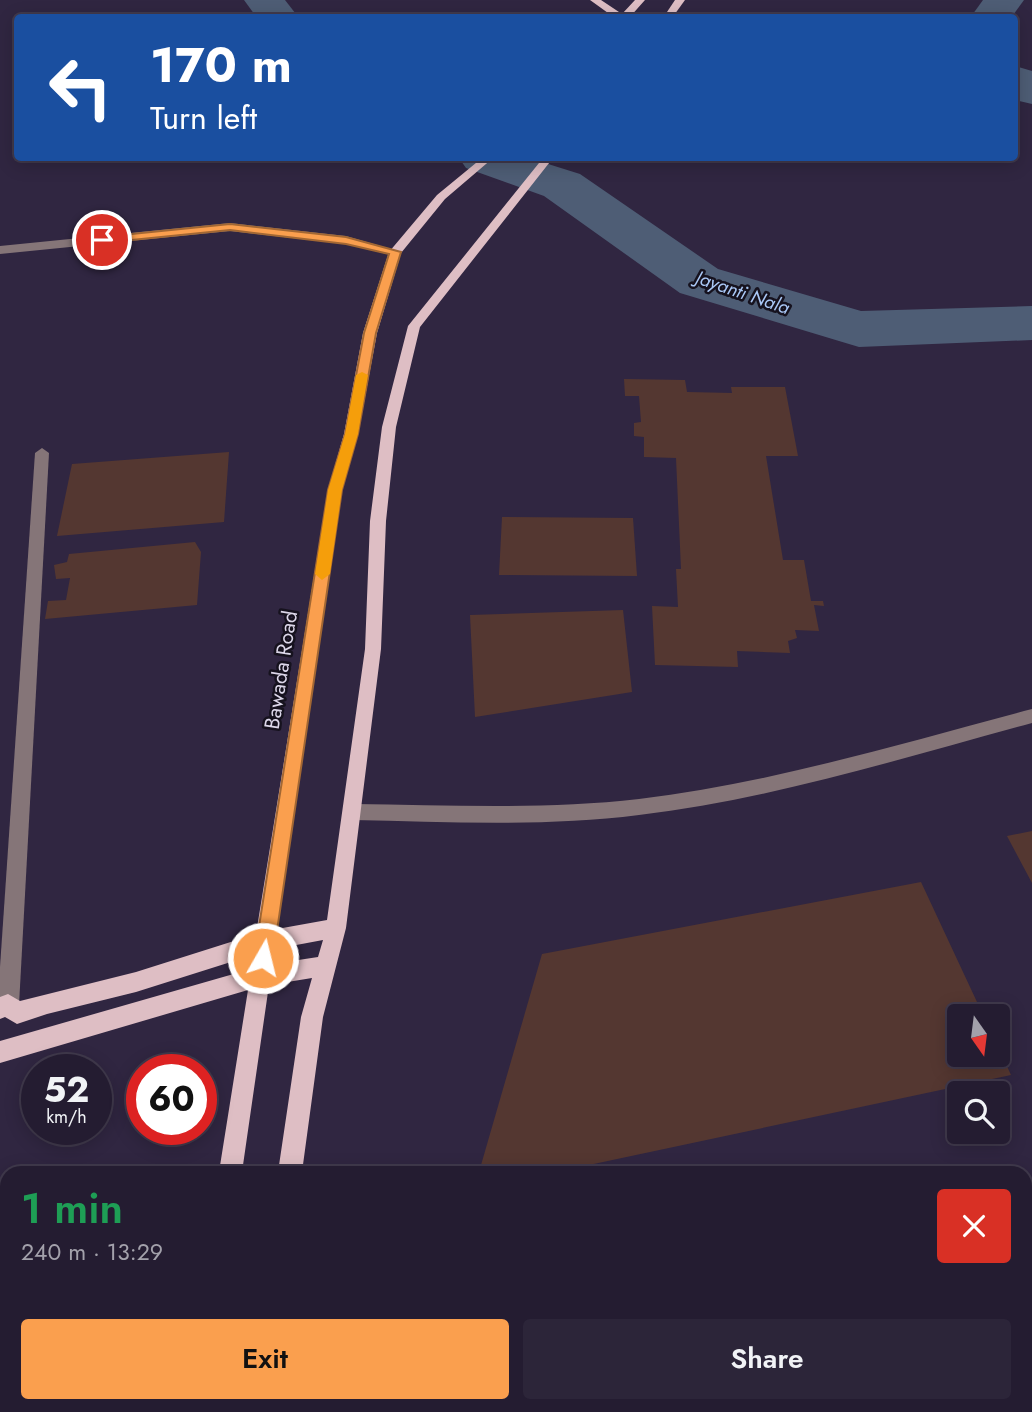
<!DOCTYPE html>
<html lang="en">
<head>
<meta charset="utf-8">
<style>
	body { margin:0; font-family:Jost,sans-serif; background:#2c2539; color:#f1f3f6; height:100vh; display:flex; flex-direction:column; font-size:26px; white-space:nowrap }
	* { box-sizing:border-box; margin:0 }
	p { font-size:23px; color:#a3a1ab }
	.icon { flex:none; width:38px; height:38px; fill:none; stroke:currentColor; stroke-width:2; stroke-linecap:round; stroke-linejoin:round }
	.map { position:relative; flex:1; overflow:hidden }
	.details { position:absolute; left:0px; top:1166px; width:1032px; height:247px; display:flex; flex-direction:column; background:#241c31; border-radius:21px 21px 0 0; box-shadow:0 4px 18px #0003,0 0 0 2px #413a4d }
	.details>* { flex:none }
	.guide { position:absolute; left:14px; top:14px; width:1004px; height:147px; border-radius:7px; box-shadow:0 4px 18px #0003,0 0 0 2px #413a4d; background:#1a4fa0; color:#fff; overflow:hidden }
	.needle { width:46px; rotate:166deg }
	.fabs { position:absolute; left:947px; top:1004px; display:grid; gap:14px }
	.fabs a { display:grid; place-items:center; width:63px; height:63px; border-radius:7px; background:#241c31; box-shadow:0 4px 18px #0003,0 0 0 2px #413a4d; font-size:35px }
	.speed { position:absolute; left:21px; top:1054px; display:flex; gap:14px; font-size:35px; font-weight:700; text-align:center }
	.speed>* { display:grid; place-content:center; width:91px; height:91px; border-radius:50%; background:#241c31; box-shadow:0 4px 18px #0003,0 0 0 2px #413a4d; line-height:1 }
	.speed small { font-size:18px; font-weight:400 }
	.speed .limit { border:10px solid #d22; background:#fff; color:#111 }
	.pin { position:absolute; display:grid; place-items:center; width:60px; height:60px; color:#fff; margin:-30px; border:4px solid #fff; border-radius:50%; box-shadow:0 2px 7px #0007 }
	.me { position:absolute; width:77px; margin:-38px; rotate:8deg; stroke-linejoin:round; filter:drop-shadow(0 0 5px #0008) }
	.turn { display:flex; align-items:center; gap:24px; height:147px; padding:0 21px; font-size:32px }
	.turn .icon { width:91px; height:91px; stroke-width:2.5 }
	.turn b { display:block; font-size:49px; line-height:60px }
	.round { display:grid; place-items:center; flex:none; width:74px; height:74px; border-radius:7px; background:#2c2539 }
	.summary { display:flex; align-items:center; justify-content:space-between; height:119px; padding:0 21px }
	h1 { font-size:42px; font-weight:600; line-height:52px; color:#1e9e55 }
	.cta { display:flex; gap:14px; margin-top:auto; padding:14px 21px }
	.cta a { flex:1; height:80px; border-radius:7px; background:#fa9f4e; color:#111; font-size:28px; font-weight:600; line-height:80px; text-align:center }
	.cta a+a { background:#2c2539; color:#f1f3f6 }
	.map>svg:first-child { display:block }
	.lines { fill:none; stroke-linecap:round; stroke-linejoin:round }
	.river { fill:#4e5d75; fill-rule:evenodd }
	.building { fill:#543731 }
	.minor { fill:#857578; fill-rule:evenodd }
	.major { fill:#debec4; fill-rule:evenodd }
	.route { fill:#fa9f4e; stroke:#a26733; stroke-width:2 }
	.slow { fill:#f59e0b }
	.labels { text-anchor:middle; stroke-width:5; stroke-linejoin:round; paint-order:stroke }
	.far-water-label { font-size:19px; font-style:italic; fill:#aac8f6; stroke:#16121e }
	.street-label { font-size:21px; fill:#dcd7e9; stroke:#16121e }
</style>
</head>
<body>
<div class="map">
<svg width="1032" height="1412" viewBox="0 0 1032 1412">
	<rect width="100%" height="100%" fill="#302641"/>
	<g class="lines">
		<!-- river -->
		<g class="river">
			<path d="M244,0H285L299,18H257Z"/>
			<path d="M983,0H1024L1011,18H970Z"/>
			<path d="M1015,66L1032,71V104L1015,100Z"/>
			<path d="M459,158H529L580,174L718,269L861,311L1032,306V340L859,347L839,341L680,293L544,196L466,168Z"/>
		</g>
	</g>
	<!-- building -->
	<g class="building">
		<path d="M624,379L685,380L687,392L732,393L731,387H785L798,456H766L783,560H804L811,601H823L824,606L814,605L819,631L795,630L797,638L788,641L790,653L737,651L738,667L655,665L652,606L678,607L676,569H681L676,458L644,457V437L634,436V423L641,422L639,396H625Z"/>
		<path d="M229,452L224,522L57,536L72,464Z"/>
		<path d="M502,517L633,518L637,576L499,575Z"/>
		<path d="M195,542L201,552L197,605L45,619L48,601L66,600L70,578L56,579L54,565L67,562L69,554Z"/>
		<path d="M623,610L632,692L475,717L470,615Z"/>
		<path d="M1032,831V883L1007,836Z"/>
		<path d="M921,882L984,1017H959V1055H998V1047L1011,1075L556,1172H479L542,954Z"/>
		<path d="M1032,1200V1238L1026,1222V1202Z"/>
		<path d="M7,1292V1405H60L61,1412H0V1295Z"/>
		<path d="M462,1405H644L645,1412H463Z"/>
		<path d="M826,1405H850L853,1412H807Z"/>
	</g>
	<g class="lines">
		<!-- minor -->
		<g class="minor">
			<path d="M230,223L346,236L401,252L395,256L346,244L230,231L0,254V246Z"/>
			<path d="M42,448L49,453L19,1005L15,1012L8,1016L0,1011V967L35,453Z"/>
			<path d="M1032,709V723C902,758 773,799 639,815C545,827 448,822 353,820L346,818L344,812L346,806L353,804C448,805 544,810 639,799C773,783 902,743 1032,709Z"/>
		</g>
		<!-- major -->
		<g class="major">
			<path d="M590,0H601L622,14L635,0H645L629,18H615Z"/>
			<path d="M675,0H685L672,18H663Z"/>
			<path d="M482,158H493L445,199L401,253L377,333L358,434L342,490L277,929L327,920L365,649L370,521L382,427L408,326L543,158H553L420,327L396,427L386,521L381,649L346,928L323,1017L302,1172H278L301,1017L312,978L269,985L242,1172H219L248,990L0,1063V1041L251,969L253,955L136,992L47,1014L17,1024L5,1017L0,1019V997L8,994L20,1001L136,972L256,934L328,490L344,434L363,333L389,252L437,195ZM323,940L318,957L272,964L275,949Z"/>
			<path d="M172,1405H198L197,1412H171Z"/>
			<path d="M240,1405H266L265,1412H239Z"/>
		</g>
	</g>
	<!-- route -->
	<path class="route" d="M230,224L346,237L401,252L376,333L358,434L342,490L273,958L270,965L263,967L257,965L254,958L328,490L345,434L364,333L389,254L346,244L230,230L102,243L97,240L102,237Z"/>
	<!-- slow -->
	<path class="slow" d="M362,372L368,375L358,434L342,490L330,574L322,580L315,574L328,490L345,434L356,375Z"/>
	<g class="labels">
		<!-- far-water labels -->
		<g class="far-water-label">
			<text transform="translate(743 292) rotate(19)" y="7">Jayanti Nala</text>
		</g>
		<!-- street labels -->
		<g class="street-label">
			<text transform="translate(281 670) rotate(-81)" y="7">Bawada Road</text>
		</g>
	</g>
</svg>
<div class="fabs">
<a><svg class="needle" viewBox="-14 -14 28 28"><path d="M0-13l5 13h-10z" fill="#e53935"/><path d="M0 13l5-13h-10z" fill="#a3a1ab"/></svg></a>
<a><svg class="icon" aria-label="search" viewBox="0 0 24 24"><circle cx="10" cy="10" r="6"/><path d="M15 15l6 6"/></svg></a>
</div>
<div class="speed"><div>52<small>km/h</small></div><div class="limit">60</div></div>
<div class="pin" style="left:102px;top:240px;background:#d93025"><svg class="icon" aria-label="arrive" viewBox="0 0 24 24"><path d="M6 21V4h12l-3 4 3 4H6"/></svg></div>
<svg class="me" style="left:263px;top:958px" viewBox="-20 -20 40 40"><circle r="17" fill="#fa9f4e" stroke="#fff" stroke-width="3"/><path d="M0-11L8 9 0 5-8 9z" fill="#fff"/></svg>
<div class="guide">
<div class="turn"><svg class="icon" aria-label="left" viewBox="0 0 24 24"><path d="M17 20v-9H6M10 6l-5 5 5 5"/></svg><div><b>170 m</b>Turn left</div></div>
</div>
<section class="details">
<div class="summary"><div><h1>1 min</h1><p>240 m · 13:29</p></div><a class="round" style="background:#d93025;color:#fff"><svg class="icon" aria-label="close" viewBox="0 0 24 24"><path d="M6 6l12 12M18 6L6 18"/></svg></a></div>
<div class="cta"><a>Exit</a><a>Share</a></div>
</section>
</div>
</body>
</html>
